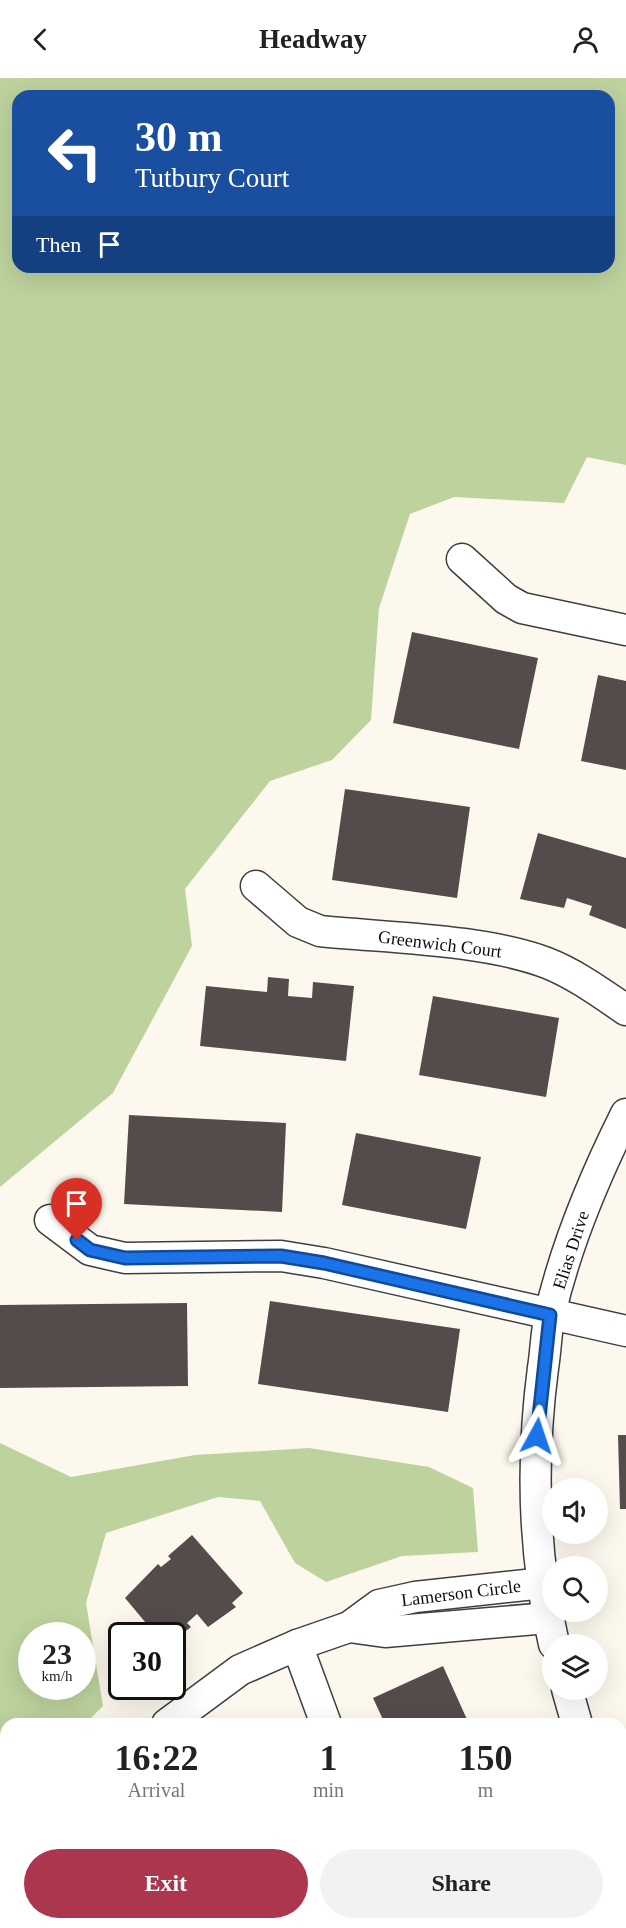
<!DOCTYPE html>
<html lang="en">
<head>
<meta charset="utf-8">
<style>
	body { margin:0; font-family:Georgia,serif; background:#f2f2f2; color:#222; height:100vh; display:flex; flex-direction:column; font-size:22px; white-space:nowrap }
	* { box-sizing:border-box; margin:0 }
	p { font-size:20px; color:#767676 }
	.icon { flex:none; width:33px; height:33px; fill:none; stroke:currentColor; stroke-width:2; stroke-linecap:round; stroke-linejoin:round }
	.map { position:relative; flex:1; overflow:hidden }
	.side { position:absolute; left:0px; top:1640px; width:627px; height:212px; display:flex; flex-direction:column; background:#fff; border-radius:18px 18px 0 0; box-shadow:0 6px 24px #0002 }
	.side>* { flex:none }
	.guide { position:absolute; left:12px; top:12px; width:603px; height:183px; border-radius:18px; box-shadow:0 6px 24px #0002; background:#1a4fa0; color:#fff; overflow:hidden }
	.fabs { position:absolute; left:542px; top:1400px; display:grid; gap:12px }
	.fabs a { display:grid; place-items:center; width:66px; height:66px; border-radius:50%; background:#fff; box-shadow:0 6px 24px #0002; font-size:30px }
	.speed { position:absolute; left:18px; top:1544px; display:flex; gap:12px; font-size:30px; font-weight:700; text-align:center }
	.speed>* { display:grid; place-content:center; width:78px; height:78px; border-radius:50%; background:#fff; box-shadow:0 6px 24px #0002; line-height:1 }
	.speed small { font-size:15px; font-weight:400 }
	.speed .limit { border:3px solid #111; border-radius:9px; background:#fff; color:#111 }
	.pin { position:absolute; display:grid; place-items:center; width:51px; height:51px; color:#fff; margin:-62px -26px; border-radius:50% 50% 50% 0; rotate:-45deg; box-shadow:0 0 6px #0007 }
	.pin .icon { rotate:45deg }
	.me { position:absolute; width:66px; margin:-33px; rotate:5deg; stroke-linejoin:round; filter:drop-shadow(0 0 4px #0008) }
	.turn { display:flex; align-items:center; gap:21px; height:126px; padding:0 24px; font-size:27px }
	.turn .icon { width:78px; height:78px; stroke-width:2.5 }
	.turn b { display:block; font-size:42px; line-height:51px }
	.then { display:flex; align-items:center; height:57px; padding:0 24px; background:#0003; gap:12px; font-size:22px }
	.eta { display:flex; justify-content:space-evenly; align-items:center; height:102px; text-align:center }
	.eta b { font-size:36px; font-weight:800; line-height:42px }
	.action { display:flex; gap:12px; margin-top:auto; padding:12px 24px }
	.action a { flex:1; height:69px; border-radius:36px; background:#ab364e; color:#fff; font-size:24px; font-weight:800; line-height:69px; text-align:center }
	.action a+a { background:#f2f2f2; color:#222 }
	header { display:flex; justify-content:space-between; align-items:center; height:78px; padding:0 24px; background:#fff; font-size:27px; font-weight:800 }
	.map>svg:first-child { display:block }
	.forest { fill:#bdd29d; fill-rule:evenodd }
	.building { fill:#544c4a }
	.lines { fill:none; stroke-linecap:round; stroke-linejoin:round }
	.minor-casing { stroke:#3f3f3f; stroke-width:33 }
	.minor { stroke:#fff; stroke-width:30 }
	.route-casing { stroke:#114b97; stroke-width:15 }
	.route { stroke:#1a73e8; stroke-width:10 }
	.labels { text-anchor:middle; stroke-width:6; stroke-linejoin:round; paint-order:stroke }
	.street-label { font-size:18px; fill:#0c0c0c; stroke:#fff }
</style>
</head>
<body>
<header><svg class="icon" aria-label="back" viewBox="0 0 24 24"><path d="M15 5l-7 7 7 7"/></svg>Headway<svg class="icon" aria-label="person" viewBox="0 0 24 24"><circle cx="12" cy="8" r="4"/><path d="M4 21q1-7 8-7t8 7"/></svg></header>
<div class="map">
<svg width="626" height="1850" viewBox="0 0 626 1850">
	<rect width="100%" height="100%" fill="#fdf8ee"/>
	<!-- forest -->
	<g class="forest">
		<path d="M0,0H626V387L587,379L564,425L454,419L410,436L379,530L371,642L332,682L270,703L185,811L192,868L113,1015L0,1109ZM18,18H609V189H18Z"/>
		<path d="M0,1365L71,1399L195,1377L309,1370L429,1389L473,1410L478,1474L402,1478L326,1504L295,1485L260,1423L218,1419L106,1455L86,1525L103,1628L86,1645L6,1646V1709L0,1712ZM32,1557H82V1608H32Z"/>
		<path d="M0,1817L6,1818V1845H80L92,1850H0Z"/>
		<path d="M190,1845H356L363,1850H183Z"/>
	</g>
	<!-- building -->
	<g class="building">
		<path d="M412,554L538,580L519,671L393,645Z"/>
		<path d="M598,597L626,603V692L581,683Z"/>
		<path d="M345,711L470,729L457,820L332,802Z"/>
		<path d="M538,755L626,780V851L589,837L592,828L567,820L564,830L520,821Z"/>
		<path d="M268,899L289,901L288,918L312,920L313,904L354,908L346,983L200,968L206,908L267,914Z"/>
		<path d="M433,918L559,940L546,1019L419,997Z"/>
		<path d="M129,1037L286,1045L282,1134L124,1126Z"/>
		<path d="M356,1055L481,1079L466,1151L342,1127Z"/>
		<path d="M270,1223L460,1251L448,1334L258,1306Z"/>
		<path d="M187,1225L188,1308L0,1310V1227Z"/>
		<path d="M618,1357H626V1431H620Z"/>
		<path d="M192,1457L243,1515L232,1525L236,1529L208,1549L197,1536L187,1545L191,1549L177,1560L175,1558L172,1560V1557H156L125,1520L158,1486L161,1489L171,1481L168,1478Z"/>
		<path d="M443,1588L469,1646H385L373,1620Z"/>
		<path d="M487,1845H566L569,1850H480Z"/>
	</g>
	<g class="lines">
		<!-- minor casing -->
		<g class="minor-casing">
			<g id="minor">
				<path d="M462,481L506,521L522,530L626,552"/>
				<path d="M256,808L298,844L320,853C389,860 483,861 547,885C575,896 601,915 626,932"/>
				<path d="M50,1142L90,1172L125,1180L281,1178L324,1185L626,1253"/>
				<path d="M349,1549L385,1554L548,1540"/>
				<path d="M554,1566C533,1476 531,1382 543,1290C546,1272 546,1253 550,1236C566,1166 594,1100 626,1036"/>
				<path d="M297,1567L326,1646"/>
				<path d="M567,1611L577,1646"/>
				<path d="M167,1646L240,1592L297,1567L349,1549L379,1527L415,1519L544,1505"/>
				<path d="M621,1748L626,1757"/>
				<path d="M0,1751L6,1748"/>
				<path d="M409,1845L412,1850"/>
			</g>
		</g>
		<!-- minor -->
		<use href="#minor" class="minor"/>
	</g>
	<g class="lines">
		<!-- route casing -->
		<g class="route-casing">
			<path id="route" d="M77,1162L90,1172L125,1180L281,1178L324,1185L550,1237L537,1358"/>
		</g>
		<!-- route -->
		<use href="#route" class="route"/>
	</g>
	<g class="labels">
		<!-- street labels -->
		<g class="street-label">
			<text transform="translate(440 866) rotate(7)" y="6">Greenwich Court</text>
			<text transform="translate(571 1172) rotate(-72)" y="6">Elias Drive</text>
			<text transform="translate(461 1515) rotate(-7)" y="6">Lamerson Circle</text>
		</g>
	</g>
</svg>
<div class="fabs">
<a><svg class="icon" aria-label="sound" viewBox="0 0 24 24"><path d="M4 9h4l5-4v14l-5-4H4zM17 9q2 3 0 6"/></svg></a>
<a><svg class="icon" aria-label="search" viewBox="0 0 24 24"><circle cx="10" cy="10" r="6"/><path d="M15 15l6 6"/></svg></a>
<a><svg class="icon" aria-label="layers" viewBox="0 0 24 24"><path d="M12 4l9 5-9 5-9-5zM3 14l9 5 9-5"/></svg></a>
</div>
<div class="speed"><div>23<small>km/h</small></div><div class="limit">30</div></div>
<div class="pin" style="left:77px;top:1162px;background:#d93025"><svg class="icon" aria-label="arrive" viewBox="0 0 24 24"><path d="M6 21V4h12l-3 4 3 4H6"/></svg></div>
<svg class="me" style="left:537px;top:1358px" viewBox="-20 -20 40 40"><path d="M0-17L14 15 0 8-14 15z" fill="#1a73e8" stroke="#fff" stroke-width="4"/></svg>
<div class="guide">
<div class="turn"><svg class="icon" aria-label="left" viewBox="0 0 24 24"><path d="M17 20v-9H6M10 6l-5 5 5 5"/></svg><div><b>30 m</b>Tutbury Court</div></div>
<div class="then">Then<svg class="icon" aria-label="arrive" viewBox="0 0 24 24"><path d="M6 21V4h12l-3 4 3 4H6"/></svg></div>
</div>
<section class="side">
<div class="eta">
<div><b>16:22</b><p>Arrival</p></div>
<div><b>1</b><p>min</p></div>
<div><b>150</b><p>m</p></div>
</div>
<div class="action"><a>Exit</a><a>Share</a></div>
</section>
</div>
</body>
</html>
